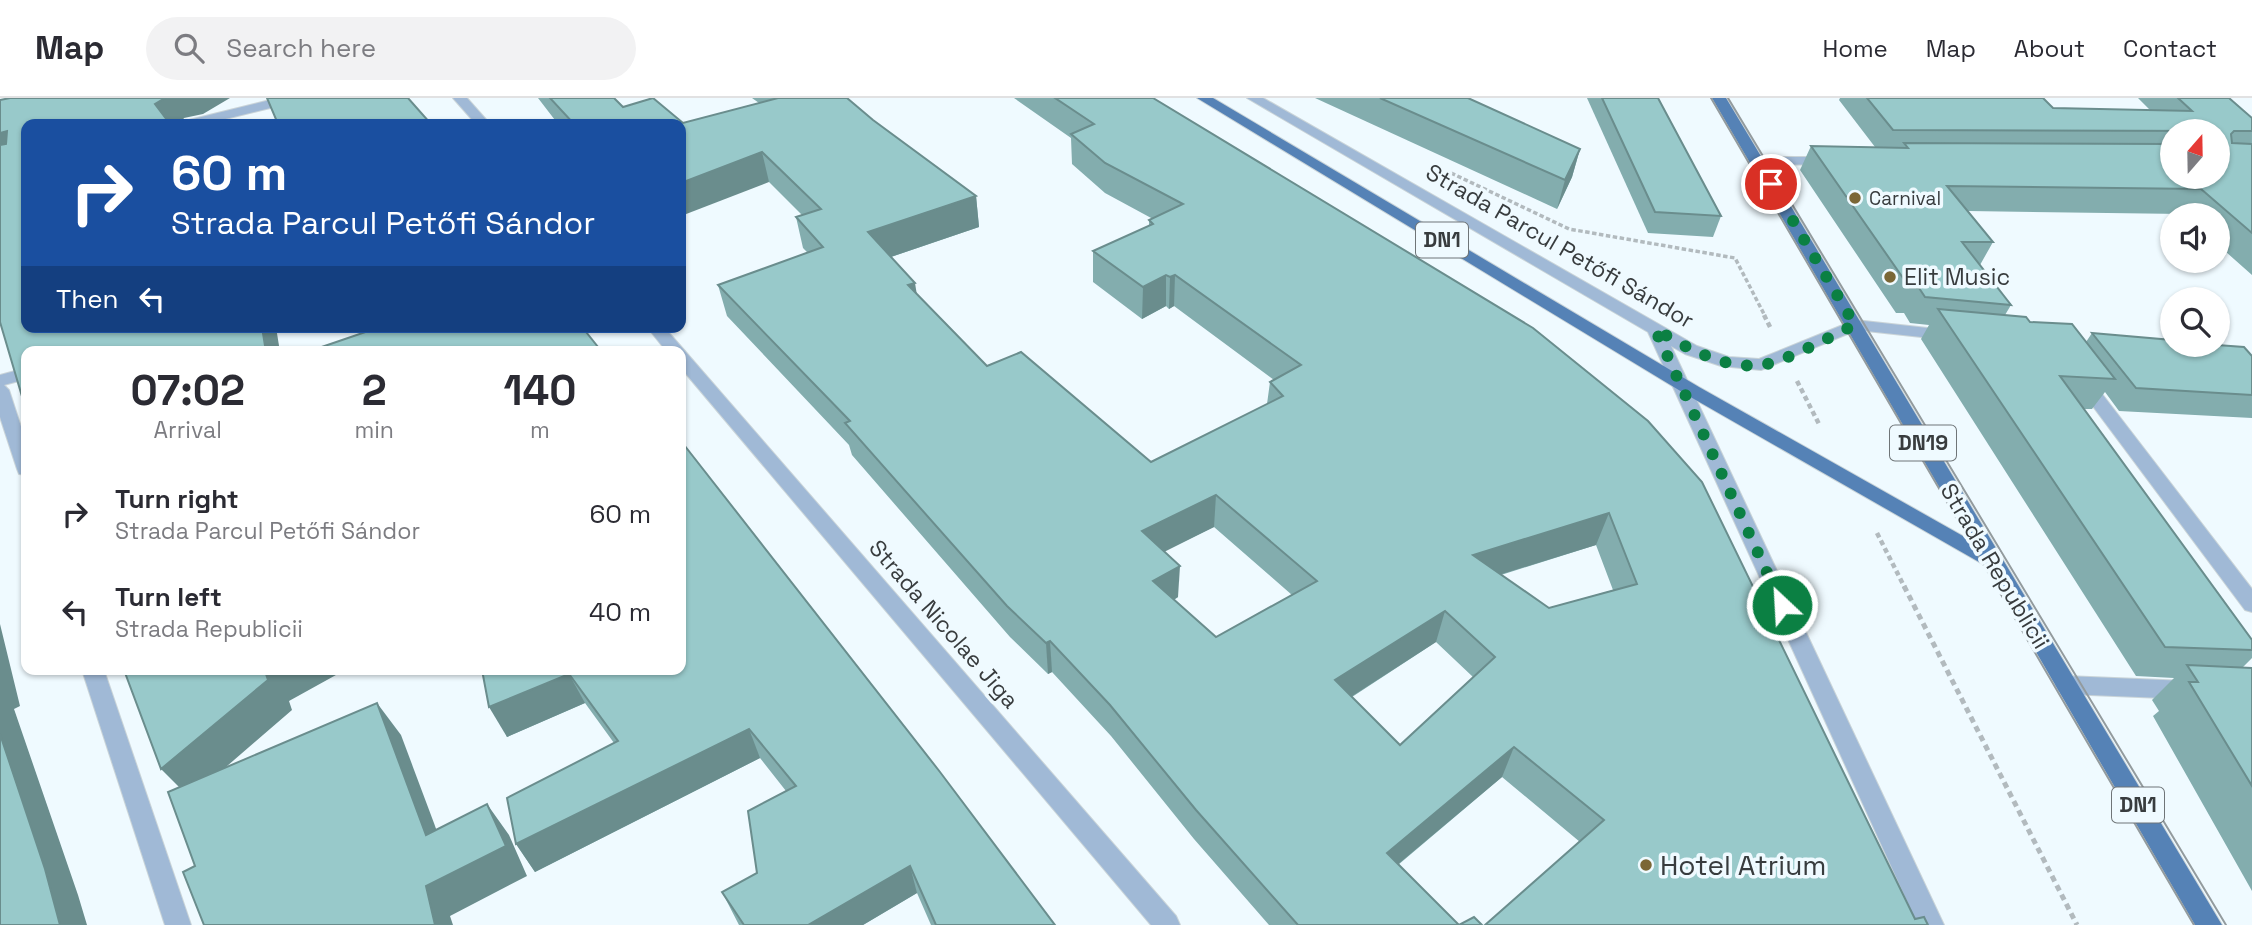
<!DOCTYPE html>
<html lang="en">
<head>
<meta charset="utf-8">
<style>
	body { margin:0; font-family:"Space Grotesk",sans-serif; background:#f2f2f3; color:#2b2b33; height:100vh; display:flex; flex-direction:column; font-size:26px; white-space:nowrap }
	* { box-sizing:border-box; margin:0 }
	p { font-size:23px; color:#7c7c81 }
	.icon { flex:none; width:38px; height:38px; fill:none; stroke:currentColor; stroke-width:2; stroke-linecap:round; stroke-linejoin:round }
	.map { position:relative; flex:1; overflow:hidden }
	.side { position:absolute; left:21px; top:248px; width:665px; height:329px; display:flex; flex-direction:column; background:#fff; border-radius:14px; box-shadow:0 2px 5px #0004 }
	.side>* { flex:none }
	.top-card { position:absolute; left:21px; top:21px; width:665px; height:214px; border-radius:14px; box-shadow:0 2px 5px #0004; background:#1a4fa0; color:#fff; overflow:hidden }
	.needle { width:46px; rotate:20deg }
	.buttons { position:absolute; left:2160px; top:21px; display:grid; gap:14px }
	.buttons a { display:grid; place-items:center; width:70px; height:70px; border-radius:50%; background:#fff; box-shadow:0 2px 5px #0004; font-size:35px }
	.pin { position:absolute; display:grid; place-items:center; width:60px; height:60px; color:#fff; margin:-30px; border:4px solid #fff; border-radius:50%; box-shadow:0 2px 7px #0007 }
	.me { position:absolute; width:77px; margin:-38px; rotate:335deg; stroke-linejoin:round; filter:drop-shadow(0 0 5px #0008) }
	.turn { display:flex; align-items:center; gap:24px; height:147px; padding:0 35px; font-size:32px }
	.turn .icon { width:91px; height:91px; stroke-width:2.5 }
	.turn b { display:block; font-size:49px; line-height:60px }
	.then { display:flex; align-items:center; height:66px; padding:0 35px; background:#0003; gap:14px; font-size:26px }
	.eta { display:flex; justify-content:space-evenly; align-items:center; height:119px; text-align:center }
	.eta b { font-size:42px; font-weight:800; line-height:49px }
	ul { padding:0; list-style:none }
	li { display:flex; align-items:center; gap:21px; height:98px; padding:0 35px }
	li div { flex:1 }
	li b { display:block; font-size:26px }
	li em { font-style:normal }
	header { display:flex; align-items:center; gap:42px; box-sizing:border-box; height:98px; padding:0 35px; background:#fff; border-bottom:2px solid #e1e1e2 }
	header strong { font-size:33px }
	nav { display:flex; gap:38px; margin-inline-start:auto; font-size:24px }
	.search { width:490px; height:63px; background:#f2f2f3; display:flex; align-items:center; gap:18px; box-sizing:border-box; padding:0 24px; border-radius:38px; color:#7c7c81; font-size:26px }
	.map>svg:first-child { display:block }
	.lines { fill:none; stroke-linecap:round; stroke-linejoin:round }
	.minor-casing { stroke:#cad4d8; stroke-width:2 }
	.primary-casing { stroke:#cad4d8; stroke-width:2 }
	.path-far2 { stroke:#b2babe; stroke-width:3.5; stroke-dasharray:4.5 2.5; stroke-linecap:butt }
	.path-far1 { stroke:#b2babe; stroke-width:4.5; stroke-dasharray:5 3.5; stroke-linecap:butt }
	.path { stroke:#b2babe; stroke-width:5; stroke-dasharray:6 4.5; stroke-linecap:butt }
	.minor { fill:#a0b9d6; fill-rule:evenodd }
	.primary { fill:#5582b6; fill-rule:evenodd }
	.tram { stroke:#939b9e; stroke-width:2 }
	.wall { fill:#83adae; fill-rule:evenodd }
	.shaded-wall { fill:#6a8d8d }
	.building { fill:#98c9ca; stroke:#6a8d8d; stroke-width:2; fill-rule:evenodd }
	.route { stroke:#0b8043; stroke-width:12; stroke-dasharray:0 21.6 }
	.poi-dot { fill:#7b6736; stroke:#effaff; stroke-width:2.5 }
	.labels { text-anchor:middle; stroke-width:7; stroke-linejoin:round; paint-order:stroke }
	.far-poi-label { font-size:19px; fill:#383c3e; stroke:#effaff; text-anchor:start }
	.shield { fill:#effaff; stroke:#6f7578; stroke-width:2 }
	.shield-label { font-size:21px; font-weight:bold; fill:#383c3e }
	.street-label { font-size:23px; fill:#383c3e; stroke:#effaff }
	.poi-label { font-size:23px; fill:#383c3e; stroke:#effaff; text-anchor:start }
	.near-poi-label { font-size:28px; fill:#383c3e; stroke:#effaff; text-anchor:start }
</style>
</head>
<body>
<header>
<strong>Map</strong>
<div class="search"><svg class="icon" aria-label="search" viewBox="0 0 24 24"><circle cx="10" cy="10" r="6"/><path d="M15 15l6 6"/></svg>Search here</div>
<nav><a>Home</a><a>Map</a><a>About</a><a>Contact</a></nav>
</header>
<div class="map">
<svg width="2252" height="827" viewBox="0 0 2252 827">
	<rect width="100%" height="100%" fill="#effaff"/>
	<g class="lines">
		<!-- minor casing -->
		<g class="minor-casing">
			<g id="minor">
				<path d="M278,0H301L299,3L205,26H183L185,23Z"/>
				<path d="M453,0H467L490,26H476Z"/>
				<path d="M1247,0H1263L1697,248L1729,259L1759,261L1855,222L1955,233L1957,237L1955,241L1949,242L1857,232L1761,272L1721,268L1685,256L1671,248L1944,827H1918L1648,234Z"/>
				<path d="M1757,59H1830L1837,63L1830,67L1752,66L1750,63Z"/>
				<path d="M647,229H664L1176,818L1180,827H1151L681,270V254H667Z"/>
				<path d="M26,270V281L4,287L9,292L26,344V377L19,376L17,371L0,319V277Z"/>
				<path d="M2083,277L2089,279L2252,491V514L2245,512L2077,287L2074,283L2077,279Z"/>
				<path d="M82,572H104L191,827H165Z"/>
				<path d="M2066,578L2187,583L2195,586L2198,592L2195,598L2187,601L2066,596L2058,593L2055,587L2058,581Z"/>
			</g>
		</g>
		<!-- primary casing -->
		<g class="primary-casing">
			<path id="primary" d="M1197,0H1213L1699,289L1970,442L1712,0H1726L2222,827H2195L1986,468L1687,297Z"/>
		</g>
		<!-- path-far2 -->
		<path class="path-far2" d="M1451,75L1569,131L1735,160L1765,218"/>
		<!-- path-far1 -->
		<g class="path-far1">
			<path d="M1764,217L1771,231"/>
			<path d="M1797,283L1820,328"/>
			<path d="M1877,435L1905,490"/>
		</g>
		<!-- path -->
		<path class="path" d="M1904,488L2077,827"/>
		<!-- minor -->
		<use href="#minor" class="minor"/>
		<!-- primary -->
		<use href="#primary" class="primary"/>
		<!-- tram -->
		<g class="tram">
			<path d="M1711,0L2194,827"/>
			<path d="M1728,0L2226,827"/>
		</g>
	</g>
	<!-- wall -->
	<g class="wall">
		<path d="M538,0H614L623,9L683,25L759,5L752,0H847L873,22L976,98L979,129L891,159L917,196L987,268L1151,364L1267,306L1270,284L1274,282L1174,208L1169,211L1166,208L1142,221L1093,184V153L1149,128V122L1153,121L1105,95L1072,66L1071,40L1014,0H1153L1533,230L1915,821L1928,827L1580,744L1502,679L1398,767L1459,827H1269L1194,741L1111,638L1052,574L1048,576L1010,539L852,357L849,347L727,218L718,187L808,155L803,150L796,119L802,117L769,84L681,26H558ZM1214,429L1292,497L1216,539L1174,502L1178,499L1164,453ZM1596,447L1613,492L1549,510L1501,477ZM1436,544L1473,579L1400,647L1352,599Z"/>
		<path d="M1315,0H1468L1580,51L1572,79L1557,111Z"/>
		<path d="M1587,0H1658L1721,118L1713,139L1648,135Z"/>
		<path d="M1840,0H2043L2053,10L2150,12L2138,0H2229L2252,20V177L2217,146V117H2185L2183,116L1968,113L1993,144L1980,167L2011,207L2005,217L2030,224L2086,244L2092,235L2252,258V320L2119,313L2105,294L2092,311H2083L2252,542V560L2242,570H2252V793L2153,618L2159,613L2152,602L2174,580L2136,578L1921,241L1929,227L1910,225L1904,215H1896L1800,72L1811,48L1875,49L1839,2ZM2172,33H2217L2172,79Z"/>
		<path d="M482,572H681L1055,827H931L917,795L863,827H739L722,794L757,775L786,693L760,660L535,774L516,746L614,645L585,605L507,639Z"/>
	</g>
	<!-- shaded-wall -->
	<g class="shaded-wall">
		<path d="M165,0H230L203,16L184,20L181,25V26H167L155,6Z"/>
		<path d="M7,33L26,60L0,67V35Z"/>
		<path d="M1580,51L1572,79L1557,111L1565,82Z"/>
		<path d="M762,54L769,84L681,118V85Z"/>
		<path d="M976,98L979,129L873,165L868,134Z"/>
		<path d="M1166,177V208L1142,221L1143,189Z"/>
		<path d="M1175,177L1174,208L1169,211L1170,179Z"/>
		<path d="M915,185L920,216L908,187Z"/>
		<path d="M262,229H276L280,254H266Z"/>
		<path d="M1216,397L1214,429L1142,465V433Z"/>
		<path d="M1609,415L1596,447L1463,488L1473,457Z"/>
		<path d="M1180,468L1178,499L1152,514L1153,483Z"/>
		<path d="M1445,513L1436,544L1329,613L1335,582Z"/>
		<path d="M0,526L20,608L14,611L78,797L87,827H60L0,636Z"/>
		<path d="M1050,543L1052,574L1048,576L1046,545Z"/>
		<path d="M266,572H345L289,603L292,612L190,700L161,671Z"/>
		<path d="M569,576L585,605L507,639L489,609Z"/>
		<path d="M377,605L401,637L450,768L426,737Z"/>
		<path d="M749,631L760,660L535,774L516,746Z"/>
		<path d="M1514,649L1502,679L1378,783L1387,755Z"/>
		<path d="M487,706L509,737L527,778L450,818L453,827H435L426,788Z"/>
		<path d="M910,768L917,795L863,827H808Z"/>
	</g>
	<!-- building -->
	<g class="building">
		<path d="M10,0H165L155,6L170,26H26V229H262L266,254H26V312L0,224V47L6,46L7,33L0,35V2Z"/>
		<path d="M267,0H408L431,26H278Z"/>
		<path d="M550,0H614L623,9L653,0L683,25L778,0H847L873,22L976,98L868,134L915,185L908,187L987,268L1021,254L1151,364L1283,298L1270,284L1301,267L1175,177L1170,179L1166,177L1143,189L1093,153L1153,126L1149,122L1183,106L1105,65L1071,36L1094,26L1055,0H1153L1533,230L1648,323L1702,384L1915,821L1924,819L1928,827H1485L1604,722L1514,649L1387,755L1459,827H1298L1196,712L1110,607L1050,543L1046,545L1007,508L845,325L850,323L718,187L823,149L796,119L821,111L762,54L681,85V26H574ZM1216,397L1317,483L1216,539L1153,483L1180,468L1142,433ZM1609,415L1637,486L1549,510L1473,457ZM1445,513L1495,559L1400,647L1335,582Z"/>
		<path d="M1380,0H1468L1580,51L1565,82Z"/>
		<path d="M1602,0H1658L1721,118L1655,114Z"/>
		<path d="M1867,0H2043L2053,10L2192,13L2178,0H2229L2252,20V33H2234L2231,36L2232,45L2252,46V135L2201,91L1947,88L1993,144H1962L2011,207L1925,199L1919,190H1910L1811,48L1908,50L1904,45L2172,46V79H2217V33L1893,32Z"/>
		<path d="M1938,211L2026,219L2030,224L2072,226L2115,281L2060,278L2252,542V552L2165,549Z"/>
		<path d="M380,229H582L602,254H307Z"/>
		<path d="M2092,235L2172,242V247H2217L2244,249L2252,258V297L2136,290Z"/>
		<path d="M681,343L940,674L1055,827H936L910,768L808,827H744L722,794L757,775L748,713L796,688L749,631L516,746L507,700L618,643L569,576L489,609L482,572H681Z"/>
		<path d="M2187,567L2252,570V688L2189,584H2198Z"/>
		<path d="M124,572H266L265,573L268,582L161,671Z"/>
		<path d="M377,605L426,737L487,706L506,748L426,788L435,827H204L183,774L195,768L168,694Z"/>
		<path d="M0,636L45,771L60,827H0Z"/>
		<path d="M1474,819L1482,827H1459Z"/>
	</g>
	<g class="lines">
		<!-- route -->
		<path class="route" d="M1771,86L1855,227C1830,238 1786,264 1761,267C1724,272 1686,249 1655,231L1782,507"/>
	</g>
	<!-- markers -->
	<g class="poi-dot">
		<circle cx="1855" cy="100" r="7"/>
		<circle cx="1890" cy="179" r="7"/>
		<circle cx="1646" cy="767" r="7"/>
	</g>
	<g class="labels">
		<!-- far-poi labels -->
		<g class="far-poi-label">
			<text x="1869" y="107">Carnival</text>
		</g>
		<!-- shield labels -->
		<g class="shield">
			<rect x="1416" y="124.5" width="52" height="35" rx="5"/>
			<rect x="1890" y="327.5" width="66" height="35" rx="5"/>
			<rect x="2112" y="689.5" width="52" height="35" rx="5"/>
		</g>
		<g class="shield-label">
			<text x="1442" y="149">DN1</text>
			<text x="1923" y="352">DN19</text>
			<text x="2138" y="714">DN1</text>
		</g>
		<!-- street labels -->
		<g class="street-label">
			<text transform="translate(1560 148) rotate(30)" y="8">Strada Parcul Petőfi Sándor</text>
			<text transform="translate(1995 468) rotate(59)" y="8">Strada Republicii</text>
			<text transform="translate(944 526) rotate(49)" y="8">Strada Nicolae Jiga</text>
		</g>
		<!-- poi labels -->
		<g class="poi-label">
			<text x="1904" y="187">Elit Music</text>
		</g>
		<!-- near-poi labels -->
		<g class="near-poi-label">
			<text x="1660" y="777">Hotel Atrium</text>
		</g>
	</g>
</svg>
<div class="buttons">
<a><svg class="needle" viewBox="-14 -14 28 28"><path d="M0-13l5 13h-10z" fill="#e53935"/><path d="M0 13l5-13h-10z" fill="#7c7c81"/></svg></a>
<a><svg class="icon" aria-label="sound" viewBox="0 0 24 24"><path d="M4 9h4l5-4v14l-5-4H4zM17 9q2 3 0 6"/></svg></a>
<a><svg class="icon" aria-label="search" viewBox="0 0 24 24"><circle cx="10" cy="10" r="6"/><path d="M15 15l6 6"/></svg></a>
</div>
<div class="pin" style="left:1771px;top:86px;background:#d93025"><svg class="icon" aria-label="arrive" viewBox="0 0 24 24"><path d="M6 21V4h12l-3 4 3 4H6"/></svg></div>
<svg class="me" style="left:1782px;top:507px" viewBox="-20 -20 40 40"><circle r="17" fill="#0b8043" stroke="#fff" stroke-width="3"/><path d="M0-11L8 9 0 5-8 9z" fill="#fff"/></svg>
<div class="top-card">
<div class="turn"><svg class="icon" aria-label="right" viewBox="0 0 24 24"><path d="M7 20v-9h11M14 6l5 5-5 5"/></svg><div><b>60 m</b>Strada Parcul Petőfi Sándor</div></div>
<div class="then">Then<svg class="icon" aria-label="left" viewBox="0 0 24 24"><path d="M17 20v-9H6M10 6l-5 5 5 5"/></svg></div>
</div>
<section class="side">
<div class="eta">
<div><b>07:02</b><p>Arrival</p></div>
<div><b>2</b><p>min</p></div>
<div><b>140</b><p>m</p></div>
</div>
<ul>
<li><svg class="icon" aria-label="right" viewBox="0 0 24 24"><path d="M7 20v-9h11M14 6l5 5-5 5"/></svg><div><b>Turn right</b><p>Strada Parcul Petőfi Sándor</p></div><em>60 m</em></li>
<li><svg class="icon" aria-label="left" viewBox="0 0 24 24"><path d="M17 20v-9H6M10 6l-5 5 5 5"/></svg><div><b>Turn left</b><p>Strada Republicii</p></div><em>40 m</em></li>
</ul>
</section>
</div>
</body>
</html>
